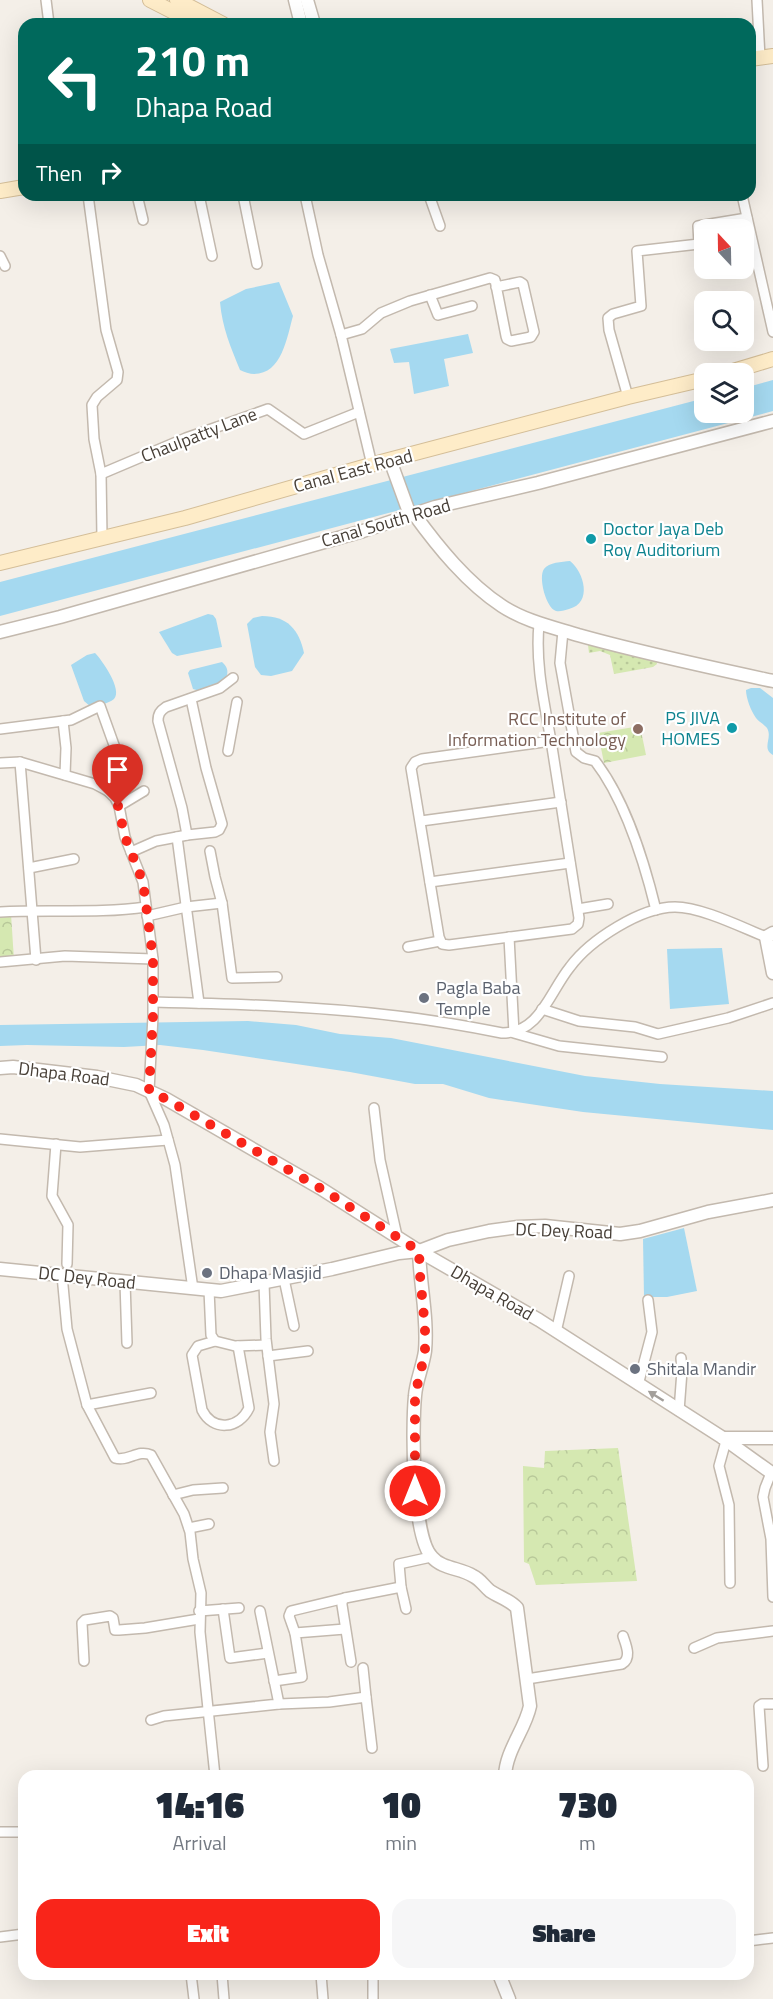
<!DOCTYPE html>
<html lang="en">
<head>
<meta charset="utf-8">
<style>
	body { margin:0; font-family:"Titillium Web",sans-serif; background:#f6f6f7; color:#1f2937; height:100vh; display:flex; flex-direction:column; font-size:22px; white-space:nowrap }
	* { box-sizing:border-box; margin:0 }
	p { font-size:20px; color:#747a83 }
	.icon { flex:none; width:33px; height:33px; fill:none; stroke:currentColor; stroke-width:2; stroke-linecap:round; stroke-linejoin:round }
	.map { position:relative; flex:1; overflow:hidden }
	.panel { position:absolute; left:18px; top:1770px; width:736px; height:210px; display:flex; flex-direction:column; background:#fff; border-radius:18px; box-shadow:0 6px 24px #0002 }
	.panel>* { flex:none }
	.banner { position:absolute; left:18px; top:18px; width:738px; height:183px; border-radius:18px; box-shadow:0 6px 24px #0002; background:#00695c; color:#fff; overflow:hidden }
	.needle { width:39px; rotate:338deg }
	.fabs { position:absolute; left:694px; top:219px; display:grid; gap:12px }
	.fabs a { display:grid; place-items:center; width:60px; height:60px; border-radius:12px; background:#fff; box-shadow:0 6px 24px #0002; font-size:30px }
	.pin { position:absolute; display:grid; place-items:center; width:51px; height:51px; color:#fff; margin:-62px -26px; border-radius:50% 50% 50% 0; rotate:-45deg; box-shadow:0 0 6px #0007 }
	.pin .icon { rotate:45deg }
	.me { position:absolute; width:66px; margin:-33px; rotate:0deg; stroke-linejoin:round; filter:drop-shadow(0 0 4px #0008) }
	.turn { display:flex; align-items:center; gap:21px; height:126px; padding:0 18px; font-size:27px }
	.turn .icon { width:78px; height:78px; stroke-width:2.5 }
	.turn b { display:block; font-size:42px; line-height:51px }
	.then { display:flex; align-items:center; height:57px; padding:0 18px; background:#0003; gap:12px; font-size:22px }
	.eta { display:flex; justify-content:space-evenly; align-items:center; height:102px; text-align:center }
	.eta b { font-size:36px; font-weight:800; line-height:42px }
	.button { display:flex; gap:12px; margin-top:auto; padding:12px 18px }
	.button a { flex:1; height:69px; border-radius:18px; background:#f9251a; color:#fff; font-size:24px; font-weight:800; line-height:69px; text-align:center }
	.button a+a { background:#f6f6f7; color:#1f2937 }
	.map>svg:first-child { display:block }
	.grass { fill:url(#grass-dots) }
	.forest { fill:url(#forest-crowns) }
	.water { fill:#a5d9f0 }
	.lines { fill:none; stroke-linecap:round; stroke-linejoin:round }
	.minor-casing { stroke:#c3b9ae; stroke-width:12 }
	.tertiary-casing { stroke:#c3b9ae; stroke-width:15 }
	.secondary-casing { stroke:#d4be98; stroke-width:16 }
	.minor { stroke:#fff; stroke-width:9 }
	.tertiary { stroke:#fff; stroke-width:12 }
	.secondary { stroke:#feecc8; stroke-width:14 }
	.oneway { fill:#a39f9b }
	.route { stroke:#f9251a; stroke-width:10; stroke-dasharray:0 18 }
	.culture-dot { fill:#0f9aa8; stroke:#fff; stroke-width:2 }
	.education-dot { fill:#8d6e63; stroke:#fff; stroke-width:2 }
	.worship-dot { fill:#6b7280; stroke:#fff; stroke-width:2 }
	.labels { text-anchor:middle; stroke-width:4.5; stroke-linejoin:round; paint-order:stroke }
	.street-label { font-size:18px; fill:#473f37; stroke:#fff }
	.culture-label { font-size:18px; fill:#0d838f; stroke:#fff; text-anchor:start }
	.education-label { font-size:18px; fill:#785e54; stroke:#fff; text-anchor:end }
	.worship-label { font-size:18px; fill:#5b616d; stroke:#fff; text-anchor:start }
</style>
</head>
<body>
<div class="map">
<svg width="773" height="1999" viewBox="0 0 773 1999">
	<defs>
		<pattern id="grass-dots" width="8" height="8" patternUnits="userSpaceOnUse" patternTransform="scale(1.5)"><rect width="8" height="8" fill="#d5e8b1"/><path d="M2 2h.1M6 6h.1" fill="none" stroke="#b8c899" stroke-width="1.8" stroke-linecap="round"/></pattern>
		<pattern id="forest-crowns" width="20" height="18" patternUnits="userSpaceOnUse" patternTransform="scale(1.5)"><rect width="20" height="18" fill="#d5e8b1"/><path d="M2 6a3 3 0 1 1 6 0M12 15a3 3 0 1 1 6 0" fill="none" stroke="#b8c899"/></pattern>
	</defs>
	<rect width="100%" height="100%" fill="#f4efe8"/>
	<!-- grass -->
	<path class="grass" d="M592,642L656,659L657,664L653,667L614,674L610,655L600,651L589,653L588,645Z"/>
	<!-- forest -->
	<g class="forest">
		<path d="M640,726L646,755L604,763L598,733Z"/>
		<path d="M11,914L14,960L0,962V916Z"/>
		<path d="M618,1448L637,1581L536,1585L529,1564L524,1562L523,1466L544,1468L545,1451Z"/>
	</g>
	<!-- water -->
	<g class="water">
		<path d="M279,282L293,316C287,337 282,374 254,374C250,374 244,372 240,370C231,348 222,327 220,302L246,289Z"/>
		<path d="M468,334L473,353L444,359L449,386L414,394L409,362L394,363L390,349Z"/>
		<path d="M773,380V411L0,616V582L705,398V412H744V388Z"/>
		<path d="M570,561C584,572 593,603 569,609C565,610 560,612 556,611C546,608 538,577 544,569C549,562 562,562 570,561Z"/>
		<path d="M208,614L213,615L216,619L222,647L177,656L172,653L159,632Z"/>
		<path d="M262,616C288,616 299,630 304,653L292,671L271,676L261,675L255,667L247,624L253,618Z"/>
		<path d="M95,653C102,660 123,690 114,699C108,704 98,705 91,707L84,701L71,665L87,655Z"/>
		<path d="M222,662C228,667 229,673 225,679C217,686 204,693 193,689L188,673L190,670Z"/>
		<path d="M751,688H760L773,698V755C761,748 773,738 767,728C764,724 759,722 756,718C751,711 746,698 746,690Z"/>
		<path d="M722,948L729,1004L670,1009L667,949Z"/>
		<path d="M248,1021L296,1025L340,1034L391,1038L585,1076L660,1084L773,1091V1130L583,1112L489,1098L443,1084H415L350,1072L203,1050L160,1045L124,1047L27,1045L0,1046V1025Z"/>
		<path d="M684,1228L697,1291L667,1297H644L643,1239Z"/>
	</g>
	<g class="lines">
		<!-- minor casing -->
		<g class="minor-casing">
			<g id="minor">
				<path d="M46,0L49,24"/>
				<path d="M757,0L760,58"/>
				<path d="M88,195L106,330L118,372L117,380L97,397L92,405L94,439L101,474L102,537"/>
				<path d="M137,195L143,220"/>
				<path d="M199,195L212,256"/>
				<path d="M243,195L257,264"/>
				<path d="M305,195L318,255L341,335L372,465"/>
				<path d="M429,195L440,226"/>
				<path d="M742,195L773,332"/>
				<path d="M0,256L5,266"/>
				<path d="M430,295L438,315L472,306"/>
				<path d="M341,335L362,329L381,313L410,301L490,278L495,280L506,336L507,339L511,341L531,337L534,332L523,284L520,282L496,287"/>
				<path d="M628,397L609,330L608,318L613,314L641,306L637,251L699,244L698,226L747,218"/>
				<path d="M101,474L186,438L268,409L304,434L359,412"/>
				<path d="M539,624C535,666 545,705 552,747C561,804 570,861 579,918L578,924L572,929L449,945L442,944L439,937L411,768L415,762L422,759L551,741"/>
				<path d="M563,631L560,663L576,752L584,758L595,761C626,801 644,861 656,910"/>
				<path d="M63,721L66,748L65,775"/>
				<path d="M0,729L71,720L100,706L123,770L108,791"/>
				<path d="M228,751L237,702"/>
				<path d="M20,762L36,960"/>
				<path d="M0,763L20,762L95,784L108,791L115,798L119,806L125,837L143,882L153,959V1016L149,1091L164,1125L175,1165L193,1289"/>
				<path d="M119,806L144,791"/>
				<path d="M421,821L561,802"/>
				<path d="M187,835L215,832L219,830L222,824L206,768L191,699"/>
				<path d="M210,851L215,877L222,903L232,978L277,977"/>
				<path d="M131,852L156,841L177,837"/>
				<path d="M29,868L74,859"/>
				<path d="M430,882L570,863"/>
				<path d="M578,909L608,904"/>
				<path d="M0,912C49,909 98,914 146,907"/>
				<path d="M147,916L186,907L222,903"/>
				<path d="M509,937L514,1033L559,1046L662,1057"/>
				<path d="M408,947L440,941"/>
				<path d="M0,962L65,956L153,959"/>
				<path d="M153,1002C234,1004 316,1006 397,1016C432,1020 467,1026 502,1033C540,1033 549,993 570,967C590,940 641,907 675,907C701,907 741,927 766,937"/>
				<path d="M199,1003L177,837L187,835L182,808L158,721C158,714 160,711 166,707L220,688L233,678"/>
				<path d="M542,1009L579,1021L635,1027L658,1034L728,1018L773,1003"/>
				<path d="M374,1108L380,1160L397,1236"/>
				<path d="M0,1139L80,1147L168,1140"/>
				<path d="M56,1144L52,1196L68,1225L67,1264"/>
				<path d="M62,1275L67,1329L87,1405L115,1458C128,1462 138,1449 151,1455L184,1514L190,1532L193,1559L201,1593L200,1632L215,1776"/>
				<path d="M284,1279L294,1326"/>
				<path d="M125,1282L127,1343"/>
				<path d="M264,1283L266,1339L274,1404L270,1432L274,1461"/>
				<path d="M209,1290L211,1335L215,1341L235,1346L266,1345"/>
				<path d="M556,1332L569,1276"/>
				<path d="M215,1341L198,1346L192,1355L202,1410C213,1432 239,1429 249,1408L238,1346"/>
				<path d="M268,1356L308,1351"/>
				<path d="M638,1385L652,1332L648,1300"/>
				<path d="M87,1405L151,1393"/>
				<path d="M679,1411L682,1371L681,1358"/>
				<path d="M726,1441L719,1466L729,1505L730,1583"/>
				<path d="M771,1473L765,1488L763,1497L771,1539L773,1597"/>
				<path d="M173,1495L193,1490L223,1488"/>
				<path d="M189,1528L209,1524"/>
				<path d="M401,1587L399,1564L431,1557"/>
				<path d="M223,1609L230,1658L268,1653"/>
				<path d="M199,1611L239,1608"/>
				<path d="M295,1633L289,1616L291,1611L345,1598"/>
				<path d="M694,1648L717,1638L773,1631"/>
				<path d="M84,1661L82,1623L85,1620L110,1616L113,1618L115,1630H119L145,1628L199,1619"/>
				<path d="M351,1662L342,1605V1601L345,1598L401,1587L406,1609"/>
				<path d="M363,1668L366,1697"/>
				<path d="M527,1679L622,1664C632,1658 626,1645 623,1636"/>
				<path d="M274,1681L302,1677L295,1633L345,1629"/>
				<path d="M279,1704L329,1702L366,1697L372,1748"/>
				<path d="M151,1720L164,1716L279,1704L260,1611"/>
				<path d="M763,1766L759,1706L762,1704H773"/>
				<path d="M0,1832H24"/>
				<path d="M0,1937L24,1934"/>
				<path d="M748,1941L773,1938"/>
				<path d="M191,1974L194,1999"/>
				<path d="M222,1974L224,1999"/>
				<path d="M321,1974L323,1999"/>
				<path d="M373,1974V1999"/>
			</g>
		</g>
		<!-- tertiary casing -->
		<g class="tertiary-casing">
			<g id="tertiary">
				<path d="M295,0L301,24"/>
				<path d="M307,0L314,24"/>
				<path d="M390,460L410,515"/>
				<path d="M414,514C438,547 467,583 502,606C525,621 552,627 578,635C642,653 708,667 773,681"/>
				<path d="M0,632L60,617L363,531L435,507L538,483L773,421"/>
				<path d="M773,933L766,937L773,973"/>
				<path d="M0,1068L13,1067L97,1077L136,1085L166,1099L320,1188L419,1251L539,1320L723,1438L773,1474"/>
				<path d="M419,1251C420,1285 428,1318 425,1351C423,1366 416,1381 415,1396C412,1426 412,1537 432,1557C442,1569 461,1568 473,1576C480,1579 484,1586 490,1591C499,1597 510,1600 517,1608L530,1706C525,1730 506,1750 505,1776"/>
				<path d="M0,1269L221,1291L332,1269L399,1253L419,1251L448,1240L489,1231L518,1227L545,1226L620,1234L640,1231L708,1212L773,1200"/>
				<path d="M723,1438H773"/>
				<path d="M499,1974L509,1999"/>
			</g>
		</g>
		<!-- secondary casing -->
		<g class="secondary-casing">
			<g id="secondary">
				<path d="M150,0L197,24"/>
				<path d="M177,0L223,24"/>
				<path d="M750,59L773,56"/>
				<path d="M0,191L24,187"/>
				<path d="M723,374L773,359"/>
				<path d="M0,563L185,518L381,462L628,397L705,379"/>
			</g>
		</g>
		<!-- minor -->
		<use href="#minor" class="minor"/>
		<!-- tertiary -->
		<use href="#tertiary" class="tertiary"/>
		<!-- secondary -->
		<use href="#secondary" class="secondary"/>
	</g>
	<!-- one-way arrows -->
	<defs><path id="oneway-solid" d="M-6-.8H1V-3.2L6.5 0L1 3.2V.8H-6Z" transform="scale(1.5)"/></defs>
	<use class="oneway" href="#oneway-solid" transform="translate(656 1396) rotate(-148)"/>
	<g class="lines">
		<!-- route -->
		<path class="route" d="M118,806L125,837L143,882L153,958V1016L149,1091L166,1099L320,1188L419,1251L420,1275L425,1328V1353L415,1395V1491"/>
	</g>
	<!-- markers -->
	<g class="culture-dot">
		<circle cx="591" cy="539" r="6"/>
		<circle cx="732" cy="728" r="6"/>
	</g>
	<circle class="education-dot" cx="638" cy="729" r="6"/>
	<g class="worship-dot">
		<circle cx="424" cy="998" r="6"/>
		<circle cx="207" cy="1273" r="6"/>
		<circle cx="635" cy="1369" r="6"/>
	</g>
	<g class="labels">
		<!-- street labels -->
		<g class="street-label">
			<text transform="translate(199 435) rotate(-21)" y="6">Chaulpatty Lane</text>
			<text transform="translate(353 471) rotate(-15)" y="6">Canal East Road</text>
			<text transform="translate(386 523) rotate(-16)" y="6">Canal South Road</text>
			<text transform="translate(64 1074) rotate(7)" y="6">Dhapa Road</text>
			<text transform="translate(564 1231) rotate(2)" y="6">DC Dey Road</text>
			<text transform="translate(87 1278) rotate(6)" y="6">DC Dey Road</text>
			<text transform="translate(492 1293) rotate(30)" y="6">Dhapa Road</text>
		</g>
		<!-- culture labels -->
		<g class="culture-label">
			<text x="603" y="535">Doctor Jaya Deb<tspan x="603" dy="21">Roy Auditorium</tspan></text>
			<text x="720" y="724" text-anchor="end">PS JIVA<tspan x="720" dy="21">HOMES</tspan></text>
		</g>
		<!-- education labels -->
		<g class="education-label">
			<text x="626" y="725">RCC Institute of<tspan x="626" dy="21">Information Technology</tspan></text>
		</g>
		<!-- worship labels -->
		<g class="worship-label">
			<text x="436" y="994">Pagla Baba<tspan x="436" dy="21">Temple</tspan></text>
			<text x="219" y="1279">Dhapa Masjid</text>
			<text x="647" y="1375">Shitala Mandir</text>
		</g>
	</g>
</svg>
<div class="fabs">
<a><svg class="needle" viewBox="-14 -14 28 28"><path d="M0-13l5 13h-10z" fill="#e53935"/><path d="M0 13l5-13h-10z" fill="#747a83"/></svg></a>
<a><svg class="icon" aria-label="search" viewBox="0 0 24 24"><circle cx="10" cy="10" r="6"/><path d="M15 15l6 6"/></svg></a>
<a><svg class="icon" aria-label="layers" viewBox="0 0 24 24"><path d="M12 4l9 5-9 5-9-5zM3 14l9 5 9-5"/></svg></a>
</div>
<div class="pin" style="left:118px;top:806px;background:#d93025"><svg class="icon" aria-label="arrive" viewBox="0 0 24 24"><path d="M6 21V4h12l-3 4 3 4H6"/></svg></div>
<svg class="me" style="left:415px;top:1491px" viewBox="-20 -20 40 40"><circle r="17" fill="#f9251a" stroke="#fff" stroke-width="3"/><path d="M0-11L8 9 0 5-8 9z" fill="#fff"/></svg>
<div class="banner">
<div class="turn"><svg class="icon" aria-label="left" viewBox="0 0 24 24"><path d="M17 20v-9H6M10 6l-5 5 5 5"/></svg><div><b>210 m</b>Dhapa Road</div></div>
<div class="then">Then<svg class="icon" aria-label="right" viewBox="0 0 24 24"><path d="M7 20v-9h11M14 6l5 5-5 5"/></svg></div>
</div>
<section class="panel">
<div class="eta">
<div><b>14:16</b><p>Arrival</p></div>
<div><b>10</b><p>min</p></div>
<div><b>730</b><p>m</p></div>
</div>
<div class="button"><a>Exit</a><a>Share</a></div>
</section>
</div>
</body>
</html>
